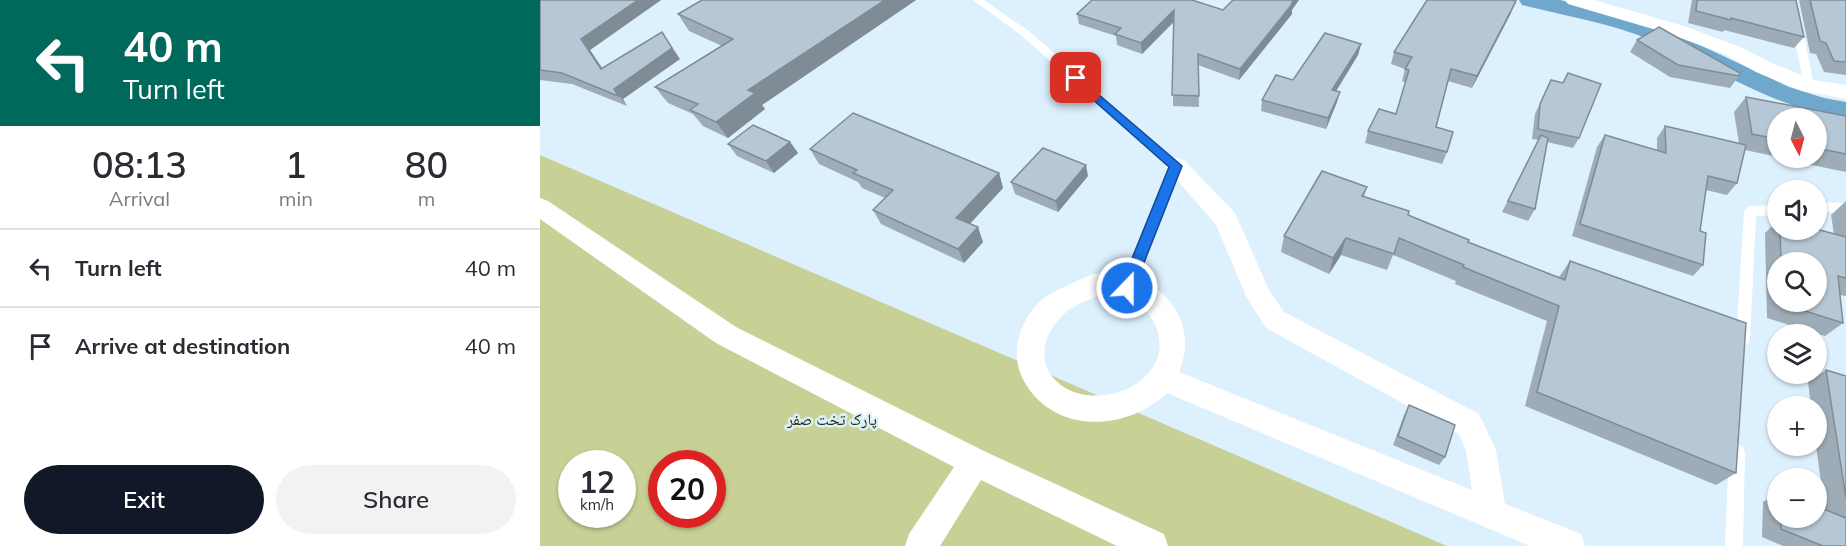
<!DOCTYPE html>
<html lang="en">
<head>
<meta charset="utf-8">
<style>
	body { margin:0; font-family:Mulish,"Noto Naskh Arabic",sans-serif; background:#f2f2f3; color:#2b2b33; height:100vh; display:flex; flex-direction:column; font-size:22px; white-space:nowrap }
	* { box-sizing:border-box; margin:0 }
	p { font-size:20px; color:#7c7c81 }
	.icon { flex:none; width:33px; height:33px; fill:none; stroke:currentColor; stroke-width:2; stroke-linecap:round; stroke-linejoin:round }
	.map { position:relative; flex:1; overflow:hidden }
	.drawer { display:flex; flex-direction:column; background:#fff; width:540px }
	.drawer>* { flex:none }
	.top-card { background:#00695c; color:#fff; overflow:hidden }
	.needle { width:39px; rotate:174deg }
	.tools { position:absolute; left:1227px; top:108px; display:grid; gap:12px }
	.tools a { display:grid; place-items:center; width:60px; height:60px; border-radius:50%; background:#fff; box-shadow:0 2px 4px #0004; font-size:30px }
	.speed { position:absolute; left:18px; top:450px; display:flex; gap:12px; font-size:30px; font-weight:700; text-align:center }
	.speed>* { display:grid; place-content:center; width:78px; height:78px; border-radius:50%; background:#fff; box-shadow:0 2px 4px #0004; line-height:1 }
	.speed small { font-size:15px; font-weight:400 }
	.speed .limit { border:9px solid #d22; background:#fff; color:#111 }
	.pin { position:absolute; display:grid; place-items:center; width:51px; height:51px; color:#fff; margin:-26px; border-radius:12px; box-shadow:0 3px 9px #0006 }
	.me { position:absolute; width:66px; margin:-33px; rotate:22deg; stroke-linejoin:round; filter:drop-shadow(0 0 4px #0008) }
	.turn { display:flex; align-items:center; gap:21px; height:126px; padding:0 24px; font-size:27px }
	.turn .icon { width:78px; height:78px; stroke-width:2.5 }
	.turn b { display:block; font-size:42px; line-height:51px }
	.eta { display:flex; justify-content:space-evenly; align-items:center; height:102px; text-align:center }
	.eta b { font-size:36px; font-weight:600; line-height:42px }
	.action { display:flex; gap:12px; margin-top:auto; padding:12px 24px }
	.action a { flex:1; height:69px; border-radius:36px; background:#111827; color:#fff; font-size:24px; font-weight:600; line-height:69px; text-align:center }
	.action a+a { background:#f2f2f3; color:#2b2b33 }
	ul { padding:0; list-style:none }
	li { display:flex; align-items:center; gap:18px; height:78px; padding:0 24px; border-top:2px solid #e1e1e2 }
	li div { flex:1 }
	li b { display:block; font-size:22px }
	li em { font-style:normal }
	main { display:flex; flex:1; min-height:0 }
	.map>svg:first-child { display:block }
	.green { fill:#c7d196; fill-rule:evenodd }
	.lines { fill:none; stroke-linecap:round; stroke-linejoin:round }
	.canal { fill:#70a7cc; fill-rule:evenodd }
	.service { fill:#fff; fill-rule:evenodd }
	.minor { fill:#fff; fill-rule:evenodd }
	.wall { fill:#9dacb7; fill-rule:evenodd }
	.shaded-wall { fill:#7f8c95 }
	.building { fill:#b6c8d5; stroke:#7f8c95; stroke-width:1.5 }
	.route { fill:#1a73e8; stroke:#114b97; stroke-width:1.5 }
	.labels { text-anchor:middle; stroke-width:5; stroke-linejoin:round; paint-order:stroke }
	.park-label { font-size:16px; fill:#282d00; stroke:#ddf0fd }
</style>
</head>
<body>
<main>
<section class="drawer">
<div class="top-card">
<div class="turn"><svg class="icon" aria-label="left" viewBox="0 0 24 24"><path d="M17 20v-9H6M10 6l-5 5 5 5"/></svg><div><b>40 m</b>Turn left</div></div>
</div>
<div class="eta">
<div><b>08:13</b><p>Arrival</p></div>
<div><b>1</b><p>min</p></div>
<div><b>80</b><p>m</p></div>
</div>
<ul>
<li><svg class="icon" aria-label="left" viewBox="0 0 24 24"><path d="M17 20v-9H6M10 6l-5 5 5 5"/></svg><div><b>Turn left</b></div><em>40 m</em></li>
<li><svg class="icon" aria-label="arrive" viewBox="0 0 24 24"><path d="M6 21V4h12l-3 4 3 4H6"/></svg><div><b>Arrive at destination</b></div><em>40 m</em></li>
</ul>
<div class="action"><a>Exit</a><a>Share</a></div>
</section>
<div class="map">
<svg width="1306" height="546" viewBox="0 0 1306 546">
	<rect width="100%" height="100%" fill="#ddf0fd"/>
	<!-- green -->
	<path class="green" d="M0,155L907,546H0ZM32,464H82V514H32ZM122,464H172V514H122Z"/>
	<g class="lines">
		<!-- canal -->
		<path class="canal" d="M979,0H1020L1092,18L1128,30L1249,87L1284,98L1306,102V120C1229,105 1180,70 1111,40C1070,23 1025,16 982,5Z"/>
		<!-- service -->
		<g class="service">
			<path d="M433,0H444L490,32L642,166L592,292H582L580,288L630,167L482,36Z"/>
			<path d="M1247,0H1257L1274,86L1269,90L1264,86Z"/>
			<path d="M1276,202L1306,203V213L1276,212Z"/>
			<path d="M1238,205V215L1216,216L1210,340L1208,344L1203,346L1198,344L1196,340L1204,211L1210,206Z"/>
			<path d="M1197,444L1203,447L1205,452L1203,546H1185L1189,452L1191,447Z"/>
		</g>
		<!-- minor -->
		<g class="minor">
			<path d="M1025,0H1054L1144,26L1200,47L1230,62L1273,80L1306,85V99L1262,91L1216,72L1186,55L1130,34L1028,4Z"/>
			<path d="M636,158L644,160L695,213L729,290L744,312L939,414L956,450L965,504L1041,534L1045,546H990L627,393C586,432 515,434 485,383C467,353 481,314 508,295C516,290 525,287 533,283C540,280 547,276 554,274C612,265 663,315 639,372L932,490L926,450L919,434L726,328L706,296L676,225L625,166L628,160ZM557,296C567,296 579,294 589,299C614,310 629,342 613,367C596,394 554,403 527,389C494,370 500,336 525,313C533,305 547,301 557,296Z"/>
			<path d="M0,198L8,201L196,327L446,452L624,534L628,546H577L441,480L400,546H365L369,534L414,467L176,343L0,219Z"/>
		</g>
	</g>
	<!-- wall -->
	<g class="wall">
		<path d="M0,0H121L50,50L62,68L140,59L83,99L87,106L32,84L0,80Z"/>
		<path d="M162,0H376L222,105L225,109L188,138L163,126L153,114L128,103L115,87L182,46L149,31L138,14Z"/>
		<path d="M1152,0H1256L1264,37L1254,48L1184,30L1183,32L1148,23Z"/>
		<path d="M1259,0H1306V75L1284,72L1276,54L1270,53Z"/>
		<path d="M683,10H752V14L699,80L658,65L659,107L633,106L634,22L602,54L577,45L576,36L539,24L537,14Z"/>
		<path d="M971,13L932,88L908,81L896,127L907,152L902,164L825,143L828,131L856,114L866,83L862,81L865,69L851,64L854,52Z"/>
		<path d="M1097,40L1199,76L1190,88L1130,77L1090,52Z"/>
		<path d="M821,44L818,55L796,91L800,92L797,102L786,129L721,111L722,100L753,80Z"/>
		<path d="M1028,73L1039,138L1033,148L1007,142L995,209L988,221L962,212L999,140L992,139L995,114L1006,90L1011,80L1022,83Z"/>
		<path d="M1206,97L1306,116V172L1238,158H1276V118H1238V157L1205,150L1197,183L1187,195L1166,190L1160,231L1163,265L1153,276L1032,236L1057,147L1065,135L1117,151V138L1125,126L1199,143L1194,112Z"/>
		<path d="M250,142L258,153L234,173L197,156L188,144Z"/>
		<path d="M270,149L459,173L463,188L430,224L443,242L424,263L341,224L333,210L345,198L322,188L318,182L279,164Z"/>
		<path d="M548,176L518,212L475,194L471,182Z"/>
		<path d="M827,187L824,197L868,215L928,242L1019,277L1030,261L1196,473L1176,485L985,406L1007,321L915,284L916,281L853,255L847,270L801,255L789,274L741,252L744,236Z"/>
		<path d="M1306,201V296L1300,295L1303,323L1285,336L1227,318L1225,233L1238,220V230H1276L1294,234L1291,215ZM1238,262H1276V302H1238Z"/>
		<path d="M1286,370L1306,376V546H1243L1222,537L1223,502L1238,494V518H1276L1285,510L1276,446V406H1271L1268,382Z"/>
		<path d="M869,405L905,457L899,465L853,445L864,415Z"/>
	</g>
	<!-- shaded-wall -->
	<g class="shaded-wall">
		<path d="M98,0H121L50,50L70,80L61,69L41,39Z"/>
		<path d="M345,0H376L222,105L225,109L188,138L176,122L208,90Z"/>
		<path d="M753,0H759L752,10V14L699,80L700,69Z"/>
		<path d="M976,1L971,13L932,88L937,76Z"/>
		<path d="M634,10V21L602,54L601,43Z"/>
		<path d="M122,32L140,59L83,99L87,106L74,89Z"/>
		<path d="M821,44L818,55L790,101L792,90Z"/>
		<path d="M800,92L797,102L786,129L788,118Z"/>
		<path d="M250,142L258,153L234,173L226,161Z"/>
		<path d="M546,165L548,176L518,212L516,201Z"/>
		<path d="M459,173L463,188L422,232L416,218Z"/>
		<path d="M438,227L443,242L424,263L418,249Z"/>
		<path d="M806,238L801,255L789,274L793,258Z"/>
	</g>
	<!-- building -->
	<g class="building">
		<path d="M0,0H98L41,39L61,69L122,32L132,48L74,89L78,96L22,73L0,70Z"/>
		<path d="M162,0H345L208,90L215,93L176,122L150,110L158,104L115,87L193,39L138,14Z"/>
		<path d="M552,0H652L683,10L693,0H753L752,3H753L700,69L658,54L659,96L632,95L634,10L601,43L575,34L581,28L537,14Z"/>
		<path d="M887,0H972L976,1L937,76L911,69L896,127L913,132L907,152L828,131L839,109L856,114L869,70L865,69L872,57L854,52Z"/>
		<path d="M1157,0H1256L1264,37L1191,18V20L1156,11Z"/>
		<path d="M1270,0H1306V62L1294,61L1286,43L1280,41Z"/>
		<path d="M1119,27L1200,73L1199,76L1138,65L1097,40Z"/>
		<path d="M785,33L821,44L792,90L800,92L788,118L722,100L736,75L753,80Z"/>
		<path d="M1028,73L1061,84L1039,138L998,129L1000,104L1011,80L1023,83Z"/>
		<path d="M1206,97L1306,116V154L1276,148V118H1238V139L1212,134Z"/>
		<path d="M313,113L459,173L416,218L438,227L418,249L333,210L353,190L313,173L317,170L270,149Z"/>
		<path d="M213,125L250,142L226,161L188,144Z"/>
		<path d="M1125,126L1206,145L1197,183L1168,176L1160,231L1166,233L1163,265L1040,224L1065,135L1126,153Z"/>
		<path d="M1001,135L1008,138L995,209L968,201Z"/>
		<path d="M503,148L546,165L516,201L471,182Z"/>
		<path d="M782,171L827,187L822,196L869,211L868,215L929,240L928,242L1025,280L1030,261L1206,323L1196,473L997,392L1019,306L923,267L924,265L859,238L854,254L806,238L793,258L744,236Z"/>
		<path d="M1276,229L1306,237V278L1298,276L1303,323L1243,304V302H1276V262H1241L1240,230Z"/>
		<path d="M1286,370L1306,376V498Z"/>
		<path d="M869,405L915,425L905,457L858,436Z"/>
		<path d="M1276,506L1306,518V546H1283L1241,529V518H1276Z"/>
	</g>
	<!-- route -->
	<path class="route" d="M536,75L642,166L594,288L592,292H582L580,288L629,167L532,81L531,78Z"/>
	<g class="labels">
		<!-- park labels -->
		<g class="park-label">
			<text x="292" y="425">پارک تخت صفر</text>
		</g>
	</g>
</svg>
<div class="tools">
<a><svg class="needle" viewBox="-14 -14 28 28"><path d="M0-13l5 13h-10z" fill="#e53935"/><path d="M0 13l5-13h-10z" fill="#7c7c81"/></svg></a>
<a><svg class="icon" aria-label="sound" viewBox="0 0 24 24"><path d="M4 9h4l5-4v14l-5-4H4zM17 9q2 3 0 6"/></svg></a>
<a><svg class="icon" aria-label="search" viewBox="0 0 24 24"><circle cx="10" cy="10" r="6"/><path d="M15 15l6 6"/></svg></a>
<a><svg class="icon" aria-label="layers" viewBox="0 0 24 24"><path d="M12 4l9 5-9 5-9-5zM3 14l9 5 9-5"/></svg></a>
<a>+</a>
<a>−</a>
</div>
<div class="speed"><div>12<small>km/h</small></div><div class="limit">20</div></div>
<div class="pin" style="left:536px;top:78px;background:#d93025"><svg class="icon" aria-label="arrive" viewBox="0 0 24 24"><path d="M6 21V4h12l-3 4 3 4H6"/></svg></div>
<svg class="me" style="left:587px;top:288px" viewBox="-20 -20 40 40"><circle r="17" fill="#1a73e8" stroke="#fff" stroke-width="3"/><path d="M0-11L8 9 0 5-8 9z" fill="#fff"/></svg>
</div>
</main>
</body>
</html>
